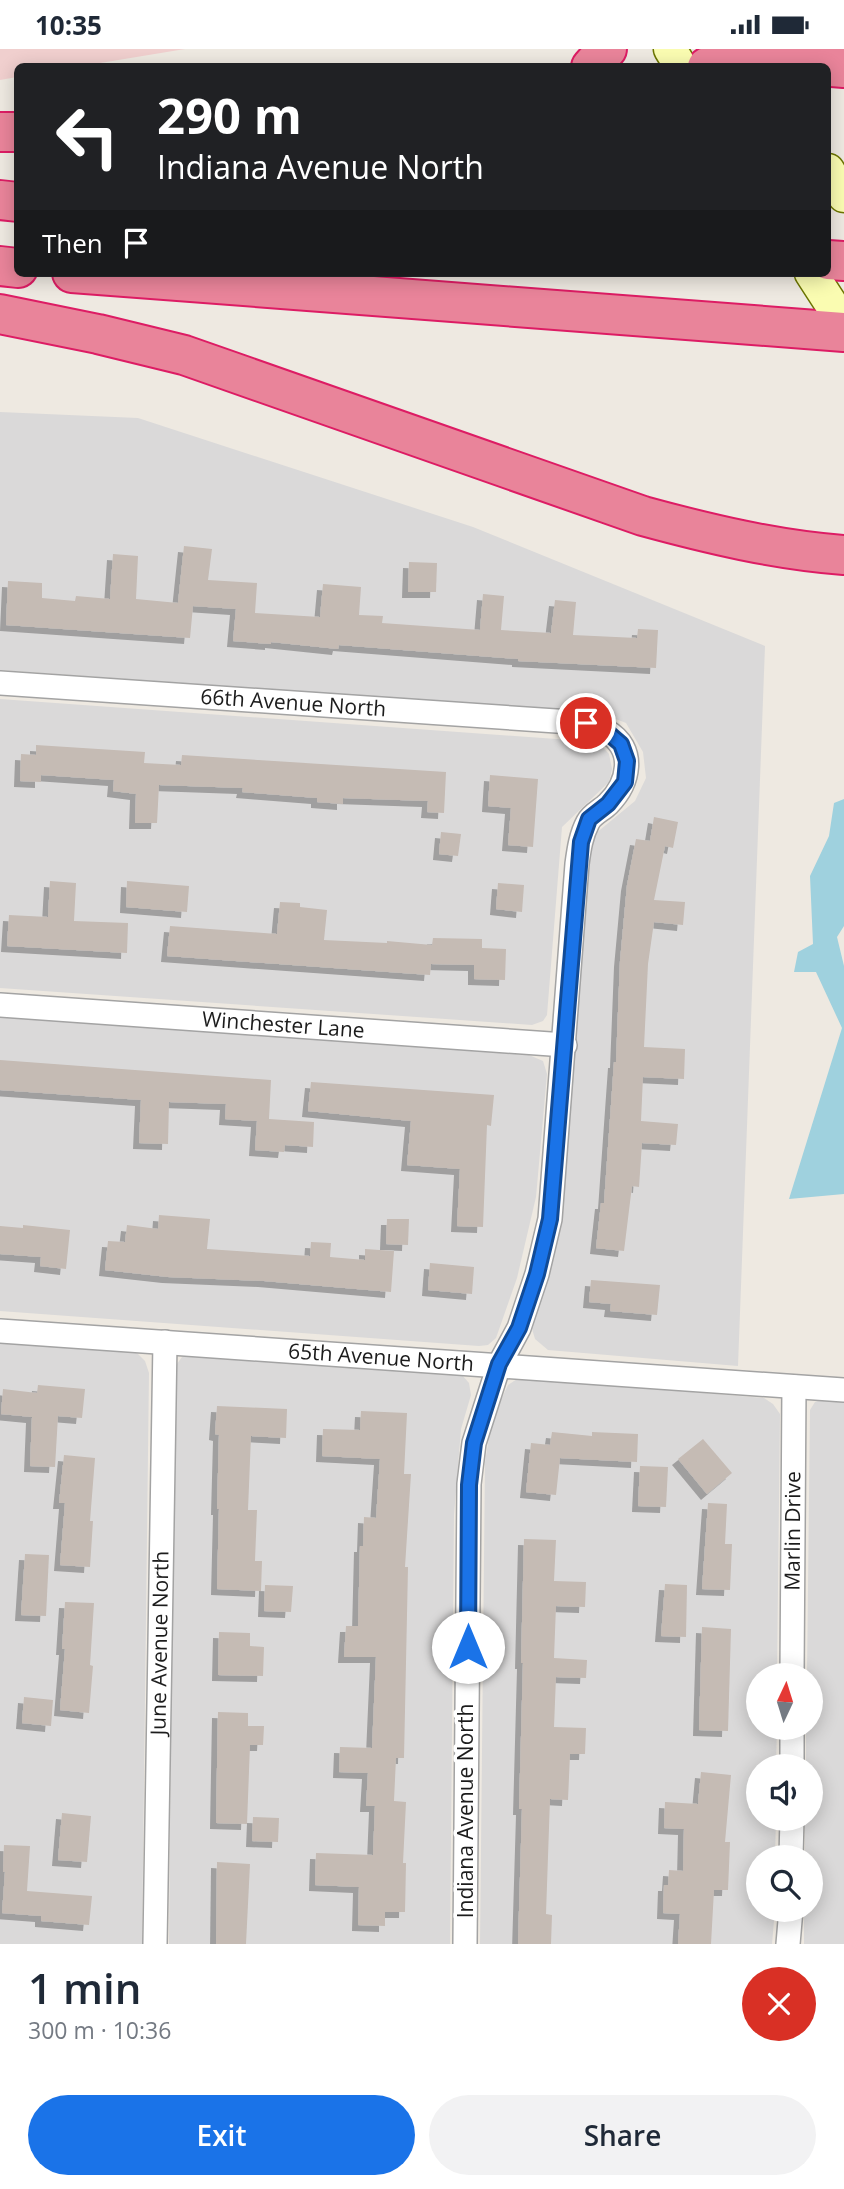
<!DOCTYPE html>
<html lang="en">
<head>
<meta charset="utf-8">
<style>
	body { margin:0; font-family:"Open Sans",sans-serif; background:#f2f2f3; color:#1f2937; height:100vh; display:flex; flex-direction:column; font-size:26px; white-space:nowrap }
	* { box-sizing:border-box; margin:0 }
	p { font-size:23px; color:#747a83 }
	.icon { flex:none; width:38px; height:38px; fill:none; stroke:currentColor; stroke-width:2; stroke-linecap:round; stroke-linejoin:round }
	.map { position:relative; height:1895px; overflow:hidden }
	.side { display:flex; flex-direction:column; background:#fff; flex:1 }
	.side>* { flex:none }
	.guide { position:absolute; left:14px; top:14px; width:817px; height:214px; border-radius:10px; box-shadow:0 4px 18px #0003; background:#202124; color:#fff; overflow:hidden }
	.needle { width:46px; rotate:4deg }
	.buttons { position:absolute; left:746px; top:1614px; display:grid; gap:14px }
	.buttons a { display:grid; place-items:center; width:77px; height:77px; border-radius:50%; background:#fff; box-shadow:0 4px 18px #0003; font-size:35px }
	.pin { position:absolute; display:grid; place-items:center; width:60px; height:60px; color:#fff; margin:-30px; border:4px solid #fff; border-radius:50%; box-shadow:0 2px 7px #0007 }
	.me { position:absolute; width:77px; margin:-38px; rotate:0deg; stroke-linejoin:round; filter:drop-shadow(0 0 5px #0008) }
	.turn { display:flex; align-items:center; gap:24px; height:147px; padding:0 28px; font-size:32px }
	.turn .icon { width:91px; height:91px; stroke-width:2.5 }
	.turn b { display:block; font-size:49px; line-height:60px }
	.then { display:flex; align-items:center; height:66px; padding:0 28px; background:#0003; gap:14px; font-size:26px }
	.round { display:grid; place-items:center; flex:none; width:74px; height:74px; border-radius:37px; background:#f2f2f3 }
	.headline { display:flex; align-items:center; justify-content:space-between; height:119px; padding:0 28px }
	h1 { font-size:42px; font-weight:600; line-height:52px }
	.button { display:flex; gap:14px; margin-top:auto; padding:14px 28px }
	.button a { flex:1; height:80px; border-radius:42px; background:#1a73e8; color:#fff; font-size:28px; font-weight:600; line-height:80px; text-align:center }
	.button a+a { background:#f2f2f3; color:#1f2937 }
	.status { display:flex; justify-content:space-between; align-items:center; height:49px; padding:0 35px; background:#fff; direction:ltr }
	.status svg { height:19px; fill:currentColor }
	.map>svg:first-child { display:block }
	.residential { fill:#dad9d9 }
	.commercial { fill:#f0cfce }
	.water { fill:#9fd1de }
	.building { fill:#c5bbb4; filter:url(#shadow) }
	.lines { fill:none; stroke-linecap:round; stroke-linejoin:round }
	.street-casing { stroke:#a3a3a3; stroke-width:26 }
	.secondary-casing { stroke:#6c7500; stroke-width:35 }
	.highway-casing { stroke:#dd1c64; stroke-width:42 }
	.street { stroke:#fff; stroke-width:23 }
	.secondary { stroke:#fafcb1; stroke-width:32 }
	.highway { stroke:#e9849a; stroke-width:38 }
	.route-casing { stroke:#114b97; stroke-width:18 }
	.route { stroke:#1a73e8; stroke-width:12 }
	.labels { text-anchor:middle; stroke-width:7; stroke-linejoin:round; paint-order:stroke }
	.street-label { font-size:21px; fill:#1c1c1c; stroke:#fff }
</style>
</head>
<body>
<div class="status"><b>10:35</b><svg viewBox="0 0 49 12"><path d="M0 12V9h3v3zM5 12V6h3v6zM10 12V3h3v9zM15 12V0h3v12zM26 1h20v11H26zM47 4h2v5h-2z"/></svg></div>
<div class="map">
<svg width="844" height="1895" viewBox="0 0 844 1895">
	<defs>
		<filter id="shadow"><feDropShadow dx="-6" dy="6" stdDeviation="0" flood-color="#0004"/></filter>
	</defs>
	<rect width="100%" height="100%" fill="#eee9e1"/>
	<!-- residential -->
	<g class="residential">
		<path d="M0,363L138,369L473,478L765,597L738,1317L548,1301L535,1290L530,1273L589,804L595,785L635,752L646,729L643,703L626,674L600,664L0,621Z"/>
		<path d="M0,650L598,693L609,705L612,720L609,733L562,778L547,966L543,972L532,976L0,939Z"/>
		<path d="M0,967L529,1006L543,1012L547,1025L536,1148L517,1229L496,1289L488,1296L479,1297L0,1262Z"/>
		<path d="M0,1293L135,1302L145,1312L149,1324L142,1895H0Z"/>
		<path d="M195,1305L462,1326L469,1334L471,1346L461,1380L454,1466L450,1895H169L174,1319L182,1308Z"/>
		<path d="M524,1329L764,1349L773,1355L780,1365L777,1626H758V1678H777L776,1717H758V1769H776L775,1808H758V1860H775L772,1895H480L485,1413L492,1370L508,1336L517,1330Z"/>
		<path d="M824,1350L844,1351V1895H804V1860H810V1808H805V1769H810V1717H806V1678H810V1626H807L810,1361L815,1353Z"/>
	</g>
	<!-- commercial -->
	<path class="commercial" d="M0,0H185L82,17L18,18L17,28L0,31Z"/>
	<!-- water -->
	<path class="water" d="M844,750V877L837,888L844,917V1145L789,1150L842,979L816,923H794L798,903L813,895L810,827L829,787L834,754Z"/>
	<!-- building -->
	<g class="building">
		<path d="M184,497L212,500L208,531L257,534L255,564L320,568L323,535L361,538L359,566L383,567L382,574L480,581L483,545L504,547L501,581L551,584L555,551L576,553L573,586L637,589L638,580L658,581L656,619L518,612V610L339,596L338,600L271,593V595L233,592L236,560L193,557L190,589L6,576L8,532L42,534V549L75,552L76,547L110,550L113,505L138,507L136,550L178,554Z"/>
		<path d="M409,513L437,514L436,543H408Z"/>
		<path d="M36,696L145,703L144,714L181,716L182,706L446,723L444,764L427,763L428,752L343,749V755L317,753V749L242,743L243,739L159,736L157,774H135L136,745L113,742L114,731L41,726V733L20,732L21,705L36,706Z"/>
		<path d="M490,726L538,730L533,798L508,796L511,759L488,757Z"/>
		<path d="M654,768L678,773L673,799L665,797L654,851L685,853L683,876L654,873L648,915L644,998L685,1000L684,1030L643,1028L641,1072L678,1075L676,1096L642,1094L639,1138L632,1137L624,1202L596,1199L601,1154H604L614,1013H616L620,912L627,836L636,790L650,792Z"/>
		<path d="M441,783L461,785L458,807L439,805Z"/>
		<path d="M50,832L76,834L74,872L128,874L127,904L7,897L9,866L48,868Z"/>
		<path d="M127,832L189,837L187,863L126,858Z"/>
		<path d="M498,834L524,836L522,863L496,860Z"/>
		<path d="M280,853L300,854V858L327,861L324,891L387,894V892L432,896L433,889L482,890V899L506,900L505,931L474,930V916L431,915L430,926L167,907L170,877L277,885Z"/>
		<path d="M0,1011L271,1031L269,1070L314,1073L313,1098L285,1096L284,1103L255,1101L257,1072L225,1070L226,1055L169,1053L168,1095L139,1094L141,1051L0,1041Z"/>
		<path d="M311,1033L494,1046L491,1077L487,1076L483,1178L457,1177L460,1120L407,1116L411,1072L308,1062Z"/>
		<path d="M159,1166L210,1170L207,1200L310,1207L311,1193L331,1194L330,1208L365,1211V1200L394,1202L391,1243L264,1232L168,1228L105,1221L108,1192L125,1193L127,1176L158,1180Z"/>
		<path d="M387,1170H409L408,1196L386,1195Z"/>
		<path d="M23,1176L70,1181L66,1220L40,1217L41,1208L0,1205V1177L23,1179Z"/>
		<path d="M430,1214L474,1218L472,1245L428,1241Z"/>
		<path d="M591,1231L660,1236L657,1266L610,1262L611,1255L589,1253Z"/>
		<path d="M38,1336L85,1340L82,1369L58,1367L55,1418L30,1417L32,1368L1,1365L3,1340L37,1344Z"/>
		<path d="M217,1357L287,1360L286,1389L251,1387L248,1461H257L255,1512H262L261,1542L217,1540L219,1460H217L219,1386L215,1385Z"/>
		<path d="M361,1362L407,1364L404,1425H411L405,1518H408L404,1709H396L394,1752L406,1753L403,1814H406L405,1863H385V1877L358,1876L359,1838L315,1836L316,1804L373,1806L375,1757H366L368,1724L339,1723L340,1698L372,1699L376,1608H344L346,1577H358L360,1497H363L364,1468L376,1469L380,1410L322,1407L323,1380L360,1381Z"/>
		<path d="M552,1383L592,1387V1383L638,1385L637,1413L560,1409L556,1446L526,1443L531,1394L550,1396Z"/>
		<path d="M703,1390L732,1424L707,1445L678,1410Z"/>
		<path d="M64,1406L95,1409L90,1472H93L90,1518L60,1516L65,1454H59Z"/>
		<path d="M640,1417L668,1418L666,1458L638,1457Z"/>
		<path d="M708,1454L727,1455L725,1495H732L730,1541L702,1540Z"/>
		<path d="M524,1490L556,1491L554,1532L586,1533L585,1558L556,1557L554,1609L587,1611L586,1629L556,1628L554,1678L586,1679L585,1705H570L568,1751L550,1750L546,1865L552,1866L551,1895H518L522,1760H519L523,1614H521Z"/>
		<path d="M25,1505L49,1506L46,1567L21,1566Z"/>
		<path d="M665,1535L687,1536L686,1588L661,1587Z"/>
		<path d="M265,1536L293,1537L291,1563L264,1562Z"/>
		<path d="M65,1553L94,1554L90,1616L93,1617L89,1664L60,1661L65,1600H62Z"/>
		<path d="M702,1578L731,1580L728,1682L699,1681Z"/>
		<path d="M219,1583L250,1584V1597L264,1598L263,1627L218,1626Z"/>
		<path d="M24,1648L53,1651L51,1677L22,1674Z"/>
		<path d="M218,1663L248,1664V1677H264L263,1696H250L247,1775L216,1774Z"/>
		<path d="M701,1723L731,1726L725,1793H730L728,1841H714L711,1895H678L680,1865L663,1864L664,1836H668L669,1821L683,1822L684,1780L664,1779L665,1753L698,1755Z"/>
		<path d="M62,1764L91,1767L87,1813L58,1811Z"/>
		<path d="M253,1768L279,1769L278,1793L252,1792Z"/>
		<path d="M4,1796L30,1797L27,1842L92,1847L89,1876L41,1872V1867L2,1864L5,1823H3Z"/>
		<path d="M217,1813L250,1815L246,1895H216Z"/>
	</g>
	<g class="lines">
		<!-- street casing -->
		<g class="street-casing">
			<g id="street">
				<path id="s1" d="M0,634L586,674C593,677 600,679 606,682C637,700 629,734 608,755C602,761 592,765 588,773C581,786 579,800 577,815L550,1170L537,1225L519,1279L499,1316L474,1394L469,1435L465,1895"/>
				<path id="s2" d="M0,956L565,996"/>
				<path id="s3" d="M0,1282L844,1341"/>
				<path id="s4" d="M792,1626L794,1338"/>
				<path d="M792,1717V1678"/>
				<path d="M791,1808L792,1769"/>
				<path id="s5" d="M155,1895L165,1293"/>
				<path d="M788,1895L791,1860"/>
			</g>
		</g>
		<!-- secondary casing -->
		<g class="secondary-casing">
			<g id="secondary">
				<path d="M670,0L681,18"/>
				<path d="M828,121L844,147"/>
				<path d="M811,224L844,275"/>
			</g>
		</g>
		<!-- highway casing -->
		<g class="highway-casing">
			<g id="highway">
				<path d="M591,18L607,0"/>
				<path d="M707,18L759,12L844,19"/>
				<path d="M0,83H18"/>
				<path d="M0,151L18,153"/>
				<path d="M828,211L844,212"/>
				<path d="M0,217L18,219"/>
				<path d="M72,224L844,283"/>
				<path d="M0,265L98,285L184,306L643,467C709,485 776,501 844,506"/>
			</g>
		</g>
		<!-- street -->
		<use href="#street" class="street"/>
		<!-- secondary -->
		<use href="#secondary" class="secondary"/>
		<!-- highway -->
		<use href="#highway" class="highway"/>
	</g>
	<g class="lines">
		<!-- route casing -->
		<g class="route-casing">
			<path id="route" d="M468,1598L469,1436L474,1394L499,1315L519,1279L537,1225L550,1170L581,793L589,770L608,755L625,733L627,712L621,695L607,683L586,674"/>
		</g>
		<!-- route -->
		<use href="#route" class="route"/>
	</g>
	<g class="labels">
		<!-- street labels -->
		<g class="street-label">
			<text dy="7" stroke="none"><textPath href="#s1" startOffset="294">66th Avenue North</textPath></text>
			<text dy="7" stroke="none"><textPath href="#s2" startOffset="284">Winchester Lane</textPath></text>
			<text dy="7" stroke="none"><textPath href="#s3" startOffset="382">65th Avenue North</textPath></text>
			<text dy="7" stroke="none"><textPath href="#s4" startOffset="144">Marlin Drive</textPath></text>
			<text dy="7" stroke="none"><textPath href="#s5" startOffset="301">June Avenue North</textPath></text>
			<text transform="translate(466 1762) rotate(-90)" y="7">Indiana Avenue North</text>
		</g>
	</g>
</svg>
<div class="buttons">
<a><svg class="needle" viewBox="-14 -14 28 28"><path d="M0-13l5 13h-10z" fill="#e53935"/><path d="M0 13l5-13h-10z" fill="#747a83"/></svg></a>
<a><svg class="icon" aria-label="sound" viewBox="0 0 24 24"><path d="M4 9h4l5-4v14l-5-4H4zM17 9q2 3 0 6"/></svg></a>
<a><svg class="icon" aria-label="search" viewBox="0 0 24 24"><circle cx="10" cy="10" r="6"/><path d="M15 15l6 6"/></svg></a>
</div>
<div class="pin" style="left:586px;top:674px;background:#d93025"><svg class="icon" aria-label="arrive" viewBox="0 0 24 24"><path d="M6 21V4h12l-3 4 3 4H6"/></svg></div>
<svg class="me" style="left:468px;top:1598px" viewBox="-20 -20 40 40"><circle r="19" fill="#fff"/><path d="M0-13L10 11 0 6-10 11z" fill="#1a73e8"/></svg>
<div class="guide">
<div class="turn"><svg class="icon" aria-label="left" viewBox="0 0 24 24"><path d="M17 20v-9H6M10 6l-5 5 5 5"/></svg><div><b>290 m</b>Indiana Avenue North</div></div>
<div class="then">Then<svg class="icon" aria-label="arrive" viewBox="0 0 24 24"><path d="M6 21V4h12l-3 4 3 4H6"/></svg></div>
</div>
</div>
<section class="side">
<div class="headline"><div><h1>1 min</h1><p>300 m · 10:36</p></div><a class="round" style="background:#d93025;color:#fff"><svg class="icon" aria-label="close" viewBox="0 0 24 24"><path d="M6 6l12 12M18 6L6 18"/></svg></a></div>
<div class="button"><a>Exit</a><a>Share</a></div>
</section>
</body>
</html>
